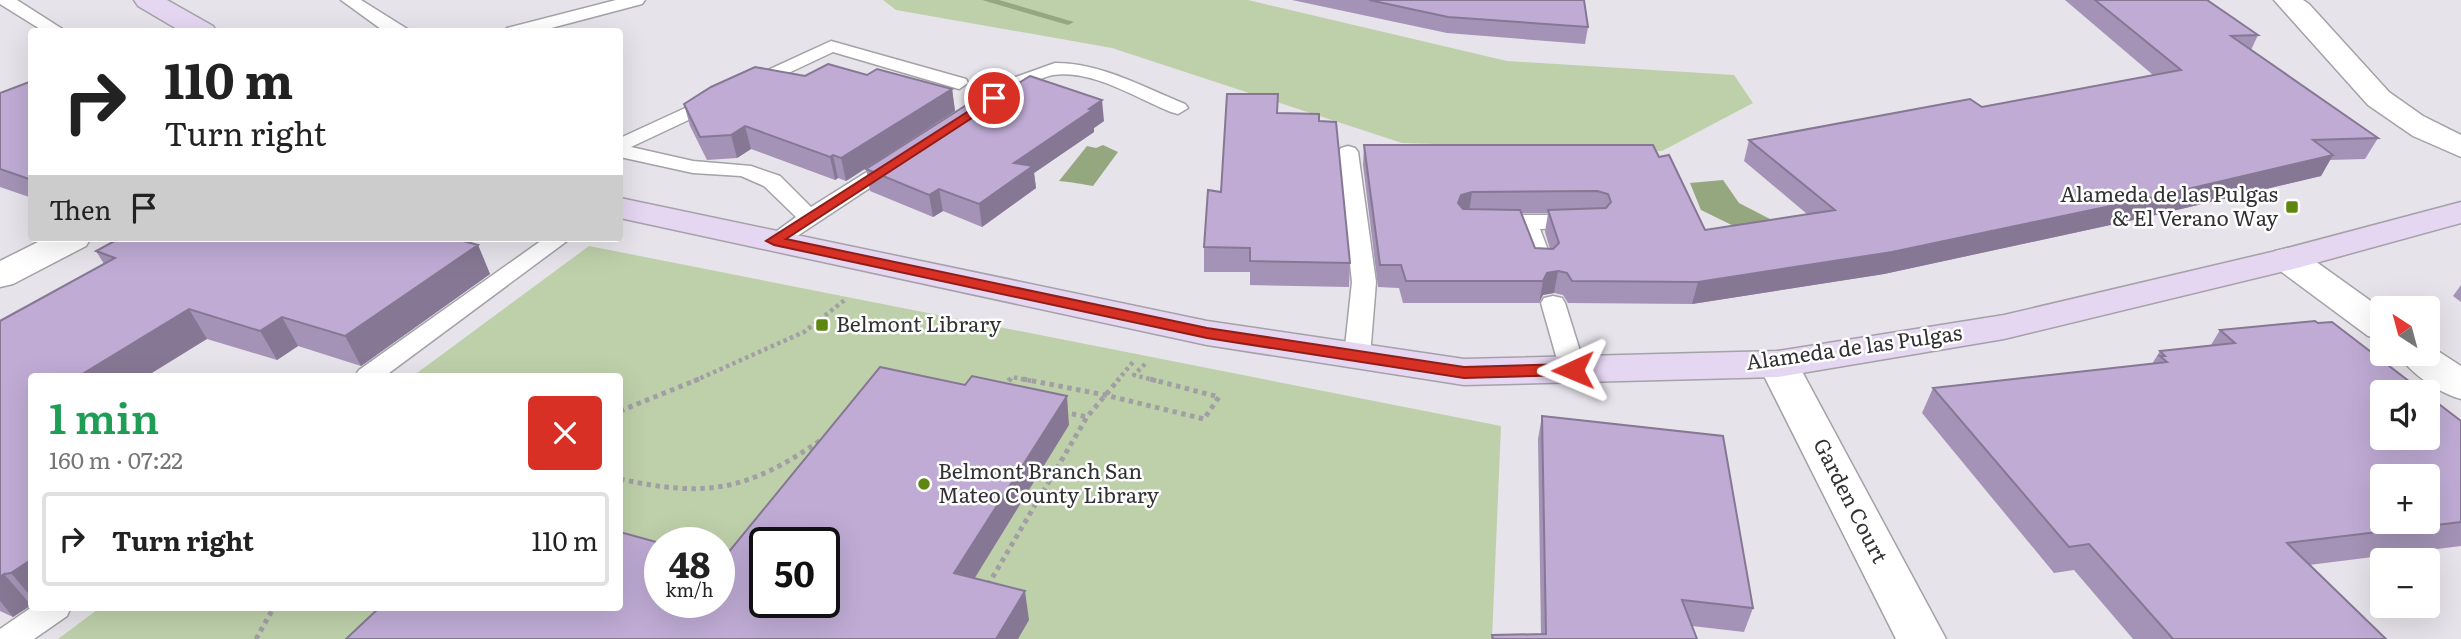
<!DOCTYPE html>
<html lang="en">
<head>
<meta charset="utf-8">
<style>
	body { margin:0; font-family:Literata,serif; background:#f6f6f6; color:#222; height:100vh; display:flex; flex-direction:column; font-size:26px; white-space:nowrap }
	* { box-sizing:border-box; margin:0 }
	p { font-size:23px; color:#767676 }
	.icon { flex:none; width:38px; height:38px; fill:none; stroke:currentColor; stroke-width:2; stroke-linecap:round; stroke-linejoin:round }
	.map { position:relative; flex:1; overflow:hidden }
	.side { position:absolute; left:28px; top:373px; width:595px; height:238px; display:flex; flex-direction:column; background:#fff; border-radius:7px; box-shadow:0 7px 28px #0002 }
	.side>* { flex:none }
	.top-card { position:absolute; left:28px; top:28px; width:595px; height:214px; border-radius:7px; box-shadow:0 7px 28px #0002; background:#fff; color:#222; overflow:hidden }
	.needle { width:46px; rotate:324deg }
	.fabs { position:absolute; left:2370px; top:296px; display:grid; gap:14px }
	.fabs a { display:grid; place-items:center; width:70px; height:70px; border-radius:7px; background:#fff; box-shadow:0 7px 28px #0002; font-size:35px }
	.speed { position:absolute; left:644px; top:527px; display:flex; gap:14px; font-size:35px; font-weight:700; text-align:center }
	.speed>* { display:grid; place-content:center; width:91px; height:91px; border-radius:50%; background:#fff; box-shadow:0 7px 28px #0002; line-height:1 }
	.speed small { font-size:18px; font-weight:400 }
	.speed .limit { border:4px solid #111; border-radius:10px; background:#fff; color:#111 }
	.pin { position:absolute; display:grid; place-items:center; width:60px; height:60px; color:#fff; margin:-30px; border:4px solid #fff; border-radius:50%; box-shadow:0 2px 7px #0007 }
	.me { position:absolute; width:77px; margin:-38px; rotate:269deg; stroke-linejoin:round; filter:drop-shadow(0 0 5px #0008) }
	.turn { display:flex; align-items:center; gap:24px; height:147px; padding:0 21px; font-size:32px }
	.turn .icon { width:91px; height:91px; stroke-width:2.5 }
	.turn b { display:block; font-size:49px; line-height:60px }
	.then { display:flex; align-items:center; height:66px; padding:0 21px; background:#0003; gap:14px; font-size:26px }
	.round { display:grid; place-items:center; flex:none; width:74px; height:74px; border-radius:7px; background:#f6f6f6 }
	.summary { display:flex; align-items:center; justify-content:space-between; height:119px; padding:0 21px }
	h1 { font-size:42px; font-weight:600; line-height:52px; color:#1e9e55 }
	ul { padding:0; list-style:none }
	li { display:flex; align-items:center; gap:21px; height:94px; margin:0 14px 10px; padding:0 7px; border:4px solid #e0e0e0; border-radius:7px }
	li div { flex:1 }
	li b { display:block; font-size:26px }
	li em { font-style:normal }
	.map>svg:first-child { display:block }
	.green { fill:#bed0aa; fill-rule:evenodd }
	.water { fill:#94a77f }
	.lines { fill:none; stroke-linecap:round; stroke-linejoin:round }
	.stream { fill:#94a77f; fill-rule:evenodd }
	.service-casing { stroke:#a4a1a7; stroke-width:3 }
	.minor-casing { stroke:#a4a1a7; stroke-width:3 }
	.tertiary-casing { stroke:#a4a1a7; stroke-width:3 }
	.secondary-casing { stroke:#a4a1a7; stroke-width:3 }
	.path-far1 { stroke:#a19fa4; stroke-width:4.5; stroke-dasharray:3.5 3.5; stroke-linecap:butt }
	.path { stroke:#a19fa4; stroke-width:5; stroke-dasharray:4.5 4.5; stroke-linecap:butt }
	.service { fill:#fff; fill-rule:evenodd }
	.minor { fill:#fff; fill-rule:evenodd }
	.tertiary { fill:#fff; fill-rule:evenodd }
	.secondary { fill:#e5d6f2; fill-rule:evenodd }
	.wall { fill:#a493b6; fill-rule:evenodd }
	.shaded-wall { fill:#867894 }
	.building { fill:#bfabd4; stroke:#867894; stroke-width:2; fill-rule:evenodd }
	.route { fill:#d93025; stroke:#8d1f18; stroke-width:2 }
	.poi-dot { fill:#5e8610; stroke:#fff; stroke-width:2.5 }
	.labels { text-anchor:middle; stroke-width:5; stroke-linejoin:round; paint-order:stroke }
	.poi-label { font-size:21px; fill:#313032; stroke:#fff; text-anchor:start }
	.street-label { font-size:21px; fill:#313032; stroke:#fff }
</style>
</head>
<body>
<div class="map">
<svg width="2461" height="639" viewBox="0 0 2461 639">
	<rect width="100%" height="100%" fill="#e6e3ea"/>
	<!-- green -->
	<g class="green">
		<path d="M883,0H1248L1507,61L1734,75L1753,103L1662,151L1402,143L1112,48L896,10Z"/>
		<path d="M589,246L1501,426L1492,639H58L101,607H620V376H413ZM660,542H719V602H660ZM765,542H824V602H765Z"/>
	</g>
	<!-- water -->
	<g class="water">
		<path d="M1103,145L1118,152L1093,186C1081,184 1072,182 1059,181L1087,146L1096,148Z"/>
		<path d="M1723,180L1739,203L1770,219L1748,233L1701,210L1690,183Z"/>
	</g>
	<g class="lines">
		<!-- stream -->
		<path class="stream" d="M982,0H999L1074,22L1068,25Z"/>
		<!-- service casing -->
		<g class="service-casing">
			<g id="service">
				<path d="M0,0H17L67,32H45L0,4Z"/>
				<path d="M341,0H361L412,32H387L381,29Z"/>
				<path d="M616,0H645L642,4L536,32H504L507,28Z"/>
				<path d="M831,41L966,79L968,83L959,89L833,52L631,147L693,161L751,166L780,176L811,207L889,158H903L906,162L903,166L782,246H766L763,241L796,217L764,186L741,176L693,173L620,157V138Z"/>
				<path d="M1055,63C1101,63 1143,87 1185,104L1188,108L1178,114L1171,112C1136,98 1092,69 1053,75C1024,80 979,126 958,121L955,117L1013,78Z"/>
				<path d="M1348,146L1355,148L1358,152L1376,282L1370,356L1366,362L1357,364L1348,362L1344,356L1352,282L1338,152L1341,148Z"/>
				<path d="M1493,215H1579L1587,217L1590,222L1587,227L1540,229L1553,263L1549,268H1533L1529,263L1518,229L1485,227L1482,222L1485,217Z"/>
				<path d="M545,238H571L385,376H355L359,370Z"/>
				<path d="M1553,296L1562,298L1565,303L1586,370L1582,376L1573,378L1564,376L1560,370L1541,303L1544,298Z"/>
				<path d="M32,607H71L67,616L34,639H0V629Z"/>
			</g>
		</g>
		<!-- minor casing -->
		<g class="minor-casing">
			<g id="minor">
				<path d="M2274,0H2303L2309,4L2389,92L2423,116L2461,135V157L2413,136L2368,105Z"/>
				<path d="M2288,248L2301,251L2382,309V339L2368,336L2275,267L2270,259L2275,251Z"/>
				<path d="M2427,344L2461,366V399C2439,393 2411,374 2398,354H2427Z"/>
				<path d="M1778,351L1792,355L1798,364L1946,639H1896L1758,364L1764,355Z"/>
			</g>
		</g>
		<!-- tertiary casing -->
		<g class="tertiary-casing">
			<path id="tertiary" d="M46,238H91L86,246L13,284L0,287V261Z"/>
		</g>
		<!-- secondary casing -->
		<g class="secondary-casing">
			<g id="secondary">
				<path d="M134,0H167L213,26L217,32H182L138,6Z"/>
				<path d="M620,198L1207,321L1464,359L1778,351L2004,315L2280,250L2461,202V223L2301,267L2004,339L1778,377L1464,385L1207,345L620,218Z"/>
			</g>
		</g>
		<!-- path-far1 -->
		<g class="path-far1">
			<path d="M1145,364L1134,375L1157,381"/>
			<path d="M694,381L804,332L846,299"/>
			<path d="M1009,381L1012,377L1032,381"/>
			<path d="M1117,381L1133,362"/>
		</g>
		<!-- path -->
		<g class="path">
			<path d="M1023,379L1105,395L1204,419L1219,397L1150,379"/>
			<path d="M1003,388L1010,379"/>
			<path d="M620,411L699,379"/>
			<path d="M1063,412L1087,417"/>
			<path d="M620,479C707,498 747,491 821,440"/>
			<path d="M988,585L1087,417L1119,379"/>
			<path d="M256,639L274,607"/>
		</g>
		<!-- service -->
		<use href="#service" class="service"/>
		<!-- minor -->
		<use href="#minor" class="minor"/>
		<!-- tertiary -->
		<use href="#tertiary" class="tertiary"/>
		<!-- secondary -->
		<use href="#secondary" class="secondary"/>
	</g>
	<!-- wall -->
	<g class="wall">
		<path d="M1292,0H1584L1588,27L1585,44L1447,33Z"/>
		<path d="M2065,0H2207L2258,35L2251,50L2378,138L2365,159L2330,160L2321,176L2147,217L1884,274L1692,304L1568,303L1563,295L1554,293L1543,295L1539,303H1403L1399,288L1378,287L1363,165L1364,145L1659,157L1705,230L1807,214L1744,161L1749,140L1982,107L2153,75ZM1521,213H1548L1545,232L1550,249L1535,248Z"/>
		<path d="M867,75L952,89L955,111L846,181L838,178L835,180L751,149L737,158L707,160L690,126L684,104L805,76Z"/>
		<path d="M32,81V198L0,187V93Z"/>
		<path d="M1277,113L1319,121L1350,263L1349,287L1250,285V272H1204V247L1221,192Z"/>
		<path d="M1104,121L1094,128V132L1034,173L1036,188L982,227L943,211L933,217L870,191L866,169Z"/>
		<path d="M478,245L490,274L361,366L298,346L277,360L207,339L32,376V605L13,617L0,611V321L104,264L96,251Z"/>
		<path d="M2461,285V302L2453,296Z"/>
		<path d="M2220,330L2461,421V546L2309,565L2386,639H2133L2074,570L2054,573L1922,413L1933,388L2152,364L2160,351L2211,345Z"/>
		<path d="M1542,416L1753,608L1744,632L1692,626L1697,639H1491L1492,635L1541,634L1538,439Z"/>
	</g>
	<!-- shaded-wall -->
	<g class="shaded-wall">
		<path d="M952,89L955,111L846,181L841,158Z"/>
		<path d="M1102,100L1104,121L1094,128V132L1034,173L1036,188L982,227L979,204L1014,163Z"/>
		<path d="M745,126L751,149L737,158L731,135Z"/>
		<path d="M833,155L838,178L835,180L830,157Z"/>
		<path d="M2333,155L2321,176L2147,217L1884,274L1692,304L1698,282Z"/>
		<path d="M939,189L943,211L933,217L929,195Z"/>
		<path d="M1472,192L1469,213L1459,217L1458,203L1461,195Z"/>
		<path d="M478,245L490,274L361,366L345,336Z"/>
		<path d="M1558,271L1554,293L1543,295L1539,303L1543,281L1547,273Z"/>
		<path d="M189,309L207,339L147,376H79Z"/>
		<path d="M282,317L298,346L277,360L260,331Z"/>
		<path d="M1067,396L1069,425L960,602L954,573Z"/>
		<path d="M32,559V598L11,573Z"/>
		<path d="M4,574L31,605L13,617L0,601V577Z"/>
		<path d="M1025,591L1029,620L1018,639H996Z"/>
	</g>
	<!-- building -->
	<g class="building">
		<path d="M1369,0H1584L1588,27L1448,17Z"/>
		<path d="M2095,0H2207L2258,35L2231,36L2378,138L2313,140L2333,155L2158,196L1892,252L1698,282L1572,281L1567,273L1558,271L1547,273L1543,281H1406L1401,265H1380L1364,145H1653L1659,157L1669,155L1705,230L1835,210L1749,140L1970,99L1982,107L2181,70ZM1597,191L1608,194L1611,202L1606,208L1548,210L1559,243L1553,249L1535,248L1520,210L1463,209L1458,203L1461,195L1472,192Z"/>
		<path d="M828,64L867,75L877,69L952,89L841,158L833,155L830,157L745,126L731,135L700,137L684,104L711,87L755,67L805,76Z"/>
		<path d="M1030,76L1102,100L1089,109L1092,110L1014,163L1033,166L979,204L939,189L929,195L866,169L979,97L991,100Z"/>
		<path d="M32,81V180L0,169V93Z"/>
		<path d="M1227,94H1278L1277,113L1319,114V121L1336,122L1350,263L1250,261V248L1204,247L1208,190L1221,192Z"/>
		<path d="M120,238H452L478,245L345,336L282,317L260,331L189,309L79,376H32V559L11,573L4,574L0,577V321L115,258L96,251Z"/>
		<path d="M2315,321L2318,323L2332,322L2423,392H2382V438H2427V395L2461,421V522L2287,543L2386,639H2173L2089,544L2069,547L1933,388L2167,362L2160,356H2165L2160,351L2235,343L2220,330ZM2382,476H2427V522H2382Z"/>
		<path d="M880,367L965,385L972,376L1067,396L954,573L1025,591L996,639H346L380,607H620V532L660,543V602H719V559H723ZM765,542H824V602H765Z"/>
		<path d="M1542,416L1723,436L1753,608L1682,600L1697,639H1493L1492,635L1546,634Z"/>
	</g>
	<!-- route -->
	<path class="route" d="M994,95L1000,98L998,101L786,239L1207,328L1464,367L1573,364L1581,370L1573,375L1464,378L1207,338L774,245L766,241Z"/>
	<!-- markers -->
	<g class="poi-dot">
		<rect x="2285" y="200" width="14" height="14" rx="3.5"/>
		<rect x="815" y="318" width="14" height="14" rx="3.5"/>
		<circle cx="924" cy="484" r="7"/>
	</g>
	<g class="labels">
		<!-- poi labels -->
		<g class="poi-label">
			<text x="2278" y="202" text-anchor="end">Alameda de las Pulgas<tspan x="2278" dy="24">&amp; El Verano Way</tspan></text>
			<text x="836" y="332">Belmont Library</text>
			<text x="938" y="479">Belmont Branch San<tspan x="938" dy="24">Mateo County Library</tspan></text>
		</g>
		<!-- street labels -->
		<g class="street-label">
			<text transform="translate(1854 348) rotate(-8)" y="7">Alameda de las Pulgas</text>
			<text transform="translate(1850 501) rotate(63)" y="7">Garden Court</text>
		</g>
	</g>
</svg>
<div class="fabs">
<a><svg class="needle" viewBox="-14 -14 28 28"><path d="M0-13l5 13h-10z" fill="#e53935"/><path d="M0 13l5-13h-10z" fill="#767676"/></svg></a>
<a><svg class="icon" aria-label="sound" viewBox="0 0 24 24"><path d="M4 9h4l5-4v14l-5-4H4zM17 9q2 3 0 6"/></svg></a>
<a>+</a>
<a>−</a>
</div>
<div class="speed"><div>48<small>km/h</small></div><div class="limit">50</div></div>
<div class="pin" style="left:994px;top:98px;background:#d93025"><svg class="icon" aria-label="arrive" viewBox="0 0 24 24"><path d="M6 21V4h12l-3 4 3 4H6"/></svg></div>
<svg class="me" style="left:1573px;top:370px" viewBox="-20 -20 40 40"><path d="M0-17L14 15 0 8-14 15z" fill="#d93025" stroke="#fff" stroke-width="4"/></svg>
<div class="top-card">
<div class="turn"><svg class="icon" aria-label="right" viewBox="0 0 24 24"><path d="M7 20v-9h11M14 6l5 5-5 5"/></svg><div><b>110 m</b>Turn right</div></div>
<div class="then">Then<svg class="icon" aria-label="arrive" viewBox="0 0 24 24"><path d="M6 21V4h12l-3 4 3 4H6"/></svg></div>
</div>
<section class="side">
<div class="summary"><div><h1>1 min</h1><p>160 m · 07:22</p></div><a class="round" style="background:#d93025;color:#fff"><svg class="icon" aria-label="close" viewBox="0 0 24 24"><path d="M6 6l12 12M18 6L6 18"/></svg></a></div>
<ul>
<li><svg class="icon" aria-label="right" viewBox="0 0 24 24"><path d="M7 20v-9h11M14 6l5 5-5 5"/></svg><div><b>Turn right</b></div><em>110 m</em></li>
</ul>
</section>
</div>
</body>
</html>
